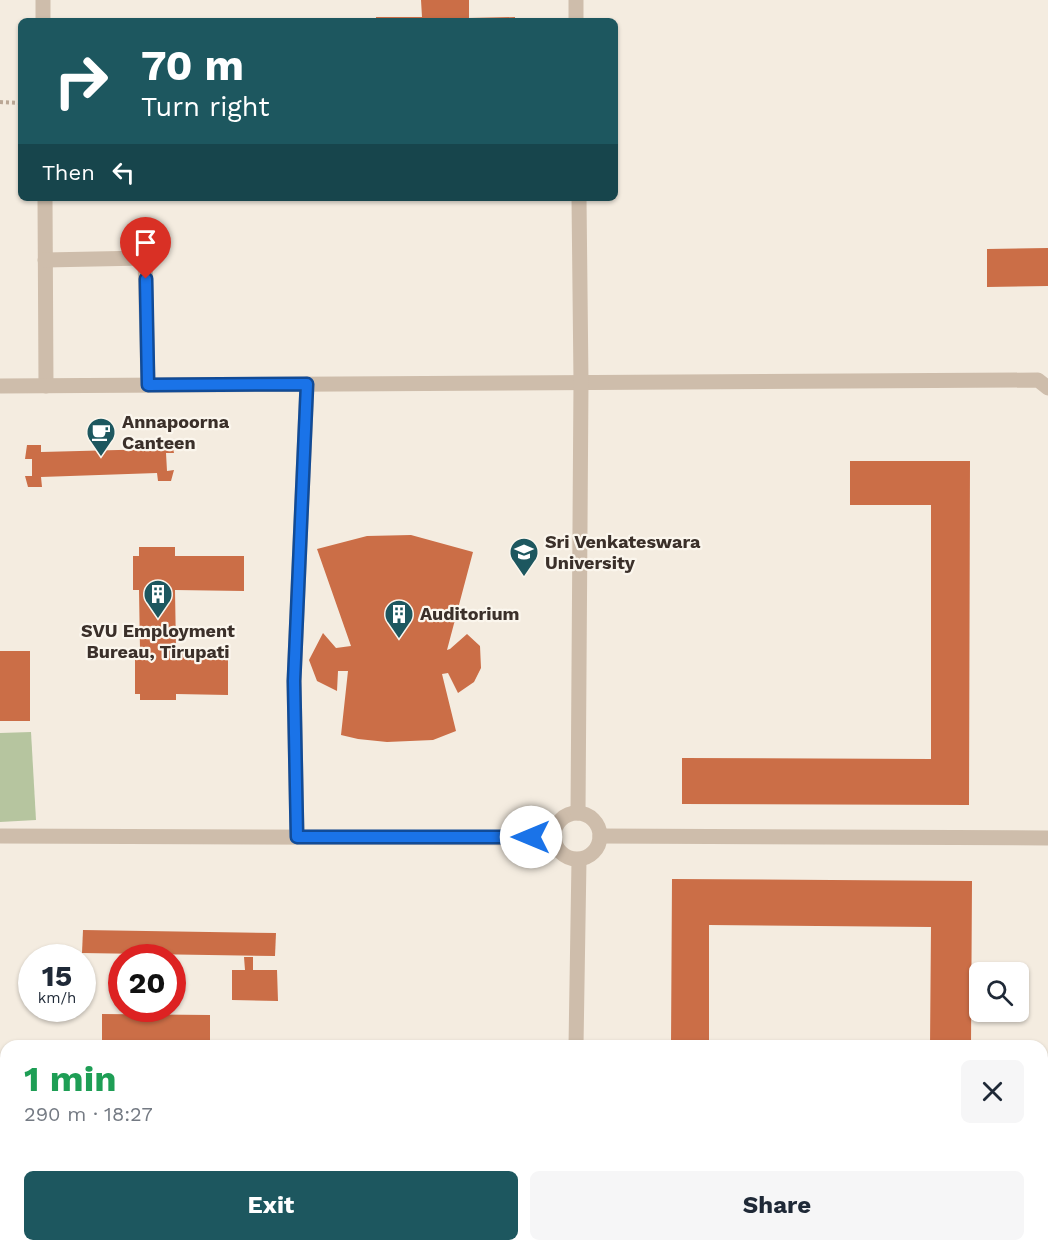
<!DOCTYPE html>
<html lang="en">
<head>
<meta charset="utf-8">
<style>
	body { margin:0; font-family:"Work Sans",sans-serif; background:#f6f6f7; color:#1f2937; height:100vh; display:flex; flex-direction:column; font-size:22px; white-space:nowrap }
	* { box-sizing:border-box; margin:0 }
	p { font-size:20px; color:#747a83 }
	.icon { flex:none; width:33px; height:33px; fill:none; stroke:currentColor; stroke-width:2; stroke-linecap:round; stroke-linejoin:round }
	.map { position:relative; flex:1; overflow:hidden }
	.details { position:absolute; left:0px; top:1040px; width:1048px; height:212px; display:flex; flex-direction:column; background:#fff; border-radius:18px 18px 0 0; box-shadow:0 2px 4px #0004 }
	.details>* { flex:none }
	.banner { position:absolute; left:18px; top:18px; width:600px; height:183px; border-radius:9px; box-shadow:0 2px 4px #0004; background:#1d575f; color:#fff; overflow:hidden }
	.controls { position:absolute; left:969px; top:962px; display:grid; gap:12px }
	.controls a { display:grid; place-items:center; width:60px; height:60px; border-radius:9px; background:#fff; box-shadow:0 2px 4px #0004; font-size:30px }
	.speed { position:absolute; left:18px; top:944px; display:flex; gap:12px; font-size:30px; font-weight:700; text-align:center }
	.speed>* { display:grid; place-content:center; width:78px; height:78px; border-radius:50%; background:#fff; box-shadow:0 2px 4px #0004; line-height:1 }
	.speed small { font-size:15px; font-weight:400 }
	.speed .limit { border:9px solid #d22; background:#fff; color:#111 }
	.pin { position:absolute; display:grid; place-items:center; width:51px; height:51px; color:#fff; margin:-62px -26px; border-radius:50% 50% 50% 0; rotate:-45deg; box-shadow:0 0 6px #0007 }
	.pin .icon { rotate:45deg }
	.me { position:absolute; width:66px; margin:-33px; rotate:270deg; stroke-linejoin:round; filter:drop-shadow(0 0 4px #0008) }
	.turn { display:flex; align-items:center; gap:21px; height:126px; padding:0 24px; font-size:27px }
	.turn .icon { width:78px; height:78px; stroke-width:2.5 }
	.turn b { display:block; font-size:42px; line-height:51px }
	.then { display:flex; align-items:center; height:57px; padding:0 24px; background:#0003; gap:12px; font-size:22px }
	.round { display:grid; place-items:center; flex:none; width:63px; height:63px; border-radius:9px; background:#f6f6f7 }
	.headline { display:flex; align-items:center; justify-content:space-between; height:102px; padding:0 24px }
	h1 { font-size:36px; font-weight:700; line-height:45px; color:#1e9e55 }
	.cta { display:flex; gap:12px; margin-top:auto; padding:12px 24px }
	.cta a { flex:1; height:69px; border-radius:9px; background:#1d575f; color:#fff; font-size:24px; font-weight:700; line-height:69px; text-align:center }
	.cta a+a { background:#f6f6f7; color:#1f2937 }
	.map>svg:first-child { display:block }
	.green { fill:#b6c59f }
	.building { fill:#cb6e47 }
	.lines { fill:none; stroke-linecap:round; stroke-linejoin:round }
	.path { stroke:#baa795; stroke-width:4; stroke-dasharray:3 3; stroke-linecap:butt }
	.minor { stroke:#cebdab; stroke-width:15 }
	.route-casing { stroke:#114b97; stroke-width:15 }
	.route { stroke:#1a73e8; stroke-width:10 }
	.labels { text-anchor:middle; stroke-width:4.5; stroke-linejoin:round; paint-order:stroke }
	.poi-label { font-size:18px; font-weight:bold; fill:#3b302a; stroke:#fbf6ed; text-anchor:start }
</style>
</head>
<body>
<div class="map">
<svg width="1048" height="1250" viewBox="0 0 1048 1250">
	<rect width="100%" height="100%" fill="#f4ece0"/>
	<!-- green -->
	<path class="green" d="M31,732L36,820L0,822V733Z"/>
	<!-- building -->
	<g class="building">
		<path d="M421,0H469V18L515,17V21H448L444,20L439,21H376V17H422Z"/>
		<path d="M1048,248V286L987,287V249Z"/>
		<path d="M157,439H171L174,453H166L167,471L174,470L171,481H158L157,473L41,477L42,487H28L25,476H32V459H25L27,445H41V452L157,449Z"/>
		<path d="M850,461H970L969,805L682,804V758L931,759V505H850Z"/>
		<path d="M411,535L473,552L447,650L450,649L467,634L480,646L481,668L474,682L458,693L448,673L442,674L456,731L433,740L387,742L358,739L341,735L348,671H338L337,691L317,681L309,660L323,633L336,648L351,646L317,549L367,536Z"/>
		<path d="M139,547H175V556H244V591L175,590L176,650L228,651V695L176,694V700H140V694H135V650H140L139,590H133V556H139Z"/>
		<rect x="0" y="651" width="30" height="70"/>
		<path d="M672,879L972,881L971,1046H930L931,927L709,925V1046H671Z"/>
		<path d="M83,930L276,933L275,956L82,953Z"/>
		<path d="M244,957H253V970H277L278,1001L232,1000V970H245Z"/>
		<path d="M102,1014L210,1015V1046H102Z"/>
		<rect x="772" y="1245" width="197" height="5"/>
	</g>
	<g class="lines">
		<!-- path -->
		<path class="path" d="M0,102L21,103"/>
		<!-- minor -->
		<g class="minor">
			<path d="M43,0V21"/>
			<path d="M576,0V21"/>
			<path d="M45,198L46,386"/>
			<path d="M45,260L145,258L148,385"/>
			<path d="M0,386L1038,380L1048,388"/>
			<circle cx="577" cy="836" r="23"/>
			<path d="M578,813L581,382L579,198"/>
			<path d="M0,836L554,838"/>
			<path d="M600,836L1048,838"/>
			<path d="M297,837L294,681L307,384"/>
			<path d="M576,1046L579,860"/>
			<path d="M573,1250V1245"/>
		</g>
	</g>
	<g class="lines">
		<!-- route casing -->
		<g class="route-casing">
			<path id="route" d="M146,279L148,385L307,384L294,681L297,837H531"/>
		</g>
		<!-- route -->
		<use href="#route" class="route"/>
	</g>
	<!-- icons -->
	<defs>
		<g id="cafe-pin" transform="scale(1.5)"><path d="M0 17L-7.5 6A9.5 9.5 0 1 1 7.5 6Z" fill="#1d575f" stroke="#fbf6ed"/><path d="M-5.5-4.5H6V0H3Q3 3.5 0 3.5H-2.5Q-5.5 3.5-5.5 0ZM3-3.2v2h1.7v-2ZM-6 4.5H4V6H-6Z" fill="#fff"/></g>
		<g id="university-pin" transform="scale(1.5)"><path d="M0 17L-7.5 6A9.5 9.5 0 1 1 7.5 6Z" fill="#1d575f" stroke="#fbf6ed"/><path d="M0-5L7-2L0 1L-7-2ZM-4 1L0 2.5L4 1V4Q0 6-4 4Z" fill="#fff"/></g>
		<g id="building-pin" transform="scale(1.5)"><path d="M0 17L-7.5 6A9.5 9.5 0 1 1 7.5 6Z" fill="#1d575f" stroke="#fbf6ed"/><path d="M-4-6H4V6H1V3H-1V6H-4ZM-2.5-4.3h1.7v1.8h-1.7ZM.8-4.3h1.7v1.8H.8ZM-2.5-1h1.7V.8h-1.7ZM.8-1h1.7V.8H.8Z" fill="#fff"/></g>
	</defs>
	<g fill-rule="evenodd">
		<use href="#cafe-pin" x="101" y="432"/>
		<use href="#university-pin" x="524" y="552"/>
		<use href="#building-pin" x="158" y="594"/>
		<use href="#building-pin" x="399" y="614"/>
	</g>
	<g class="labels">
		<!-- poi labels -->
		<g class="poi-label">
			<text x="122" y="428">Annapoorna<tspan x="122" dy="21">Canteen</tspan></text>
			<text x="545" y="548">Sri Venkateswara<tspan x="545" dy="21">University</tspan></text>
			<text x="420" y="620">Auditorium</text>
			<text x="158" y="637" text-anchor="middle">SVU Employment<tspan x="158" dy="21">Bureau, Tirupati</tspan></text>
		</g>
	</g>
</svg>
<div class="controls">
<a><svg class="icon" aria-label="search" viewBox="0 0 24 24"><circle cx="10" cy="10" r="6"/><path d="M15 15l6 6"/></svg></a>
</div>
<div class="speed"><div>15<small>km/h</small></div><div class="limit">20</div></div>
<div class="pin" style="left:146px;top:279px;background:#d93025"><svg class="icon" aria-label="arrive" viewBox="0 0 24 24"><path d="M6 21V4h12l-3 4 3 4H6"/></svg></div>
<svg class="me" style="left:531px;top:837px" viewBox="-20 -20 40 40"><circle r="19" fill="#fff"/><path d="M0-13L10 11 0 6-10 11z" fill="#1a73e8"/></svg>
<div class="banner">
<div class="turn"><svg class="icon" aria-label="right" viewBox="0 0 24 24"><path d="M7 20v-9h11M14 6l5 5-5 5"/></svg><div><b>70 m</b>Turn right</div></div>
<div class="then">Then<svg class="icon" aria-label="left" viewBox="0 0 24 24"><path d="M17 20v-9H6M10 6l-5 5 5 5"/></svg></div>
</div>
<section class="details">
<div class="headline"><div><h1>1 min</h1><p>290 m · 18:27</p></div><a class="round"><svg class="icon" aria-label="close" viewBox="0 0 24 24"><path d="M6 6l12 12M18 6L6 18"/></svg></a></div>
<div class="cta"><a>Exit</a><a>Share</a></div>
</section>
</div>
</body>
</html>
